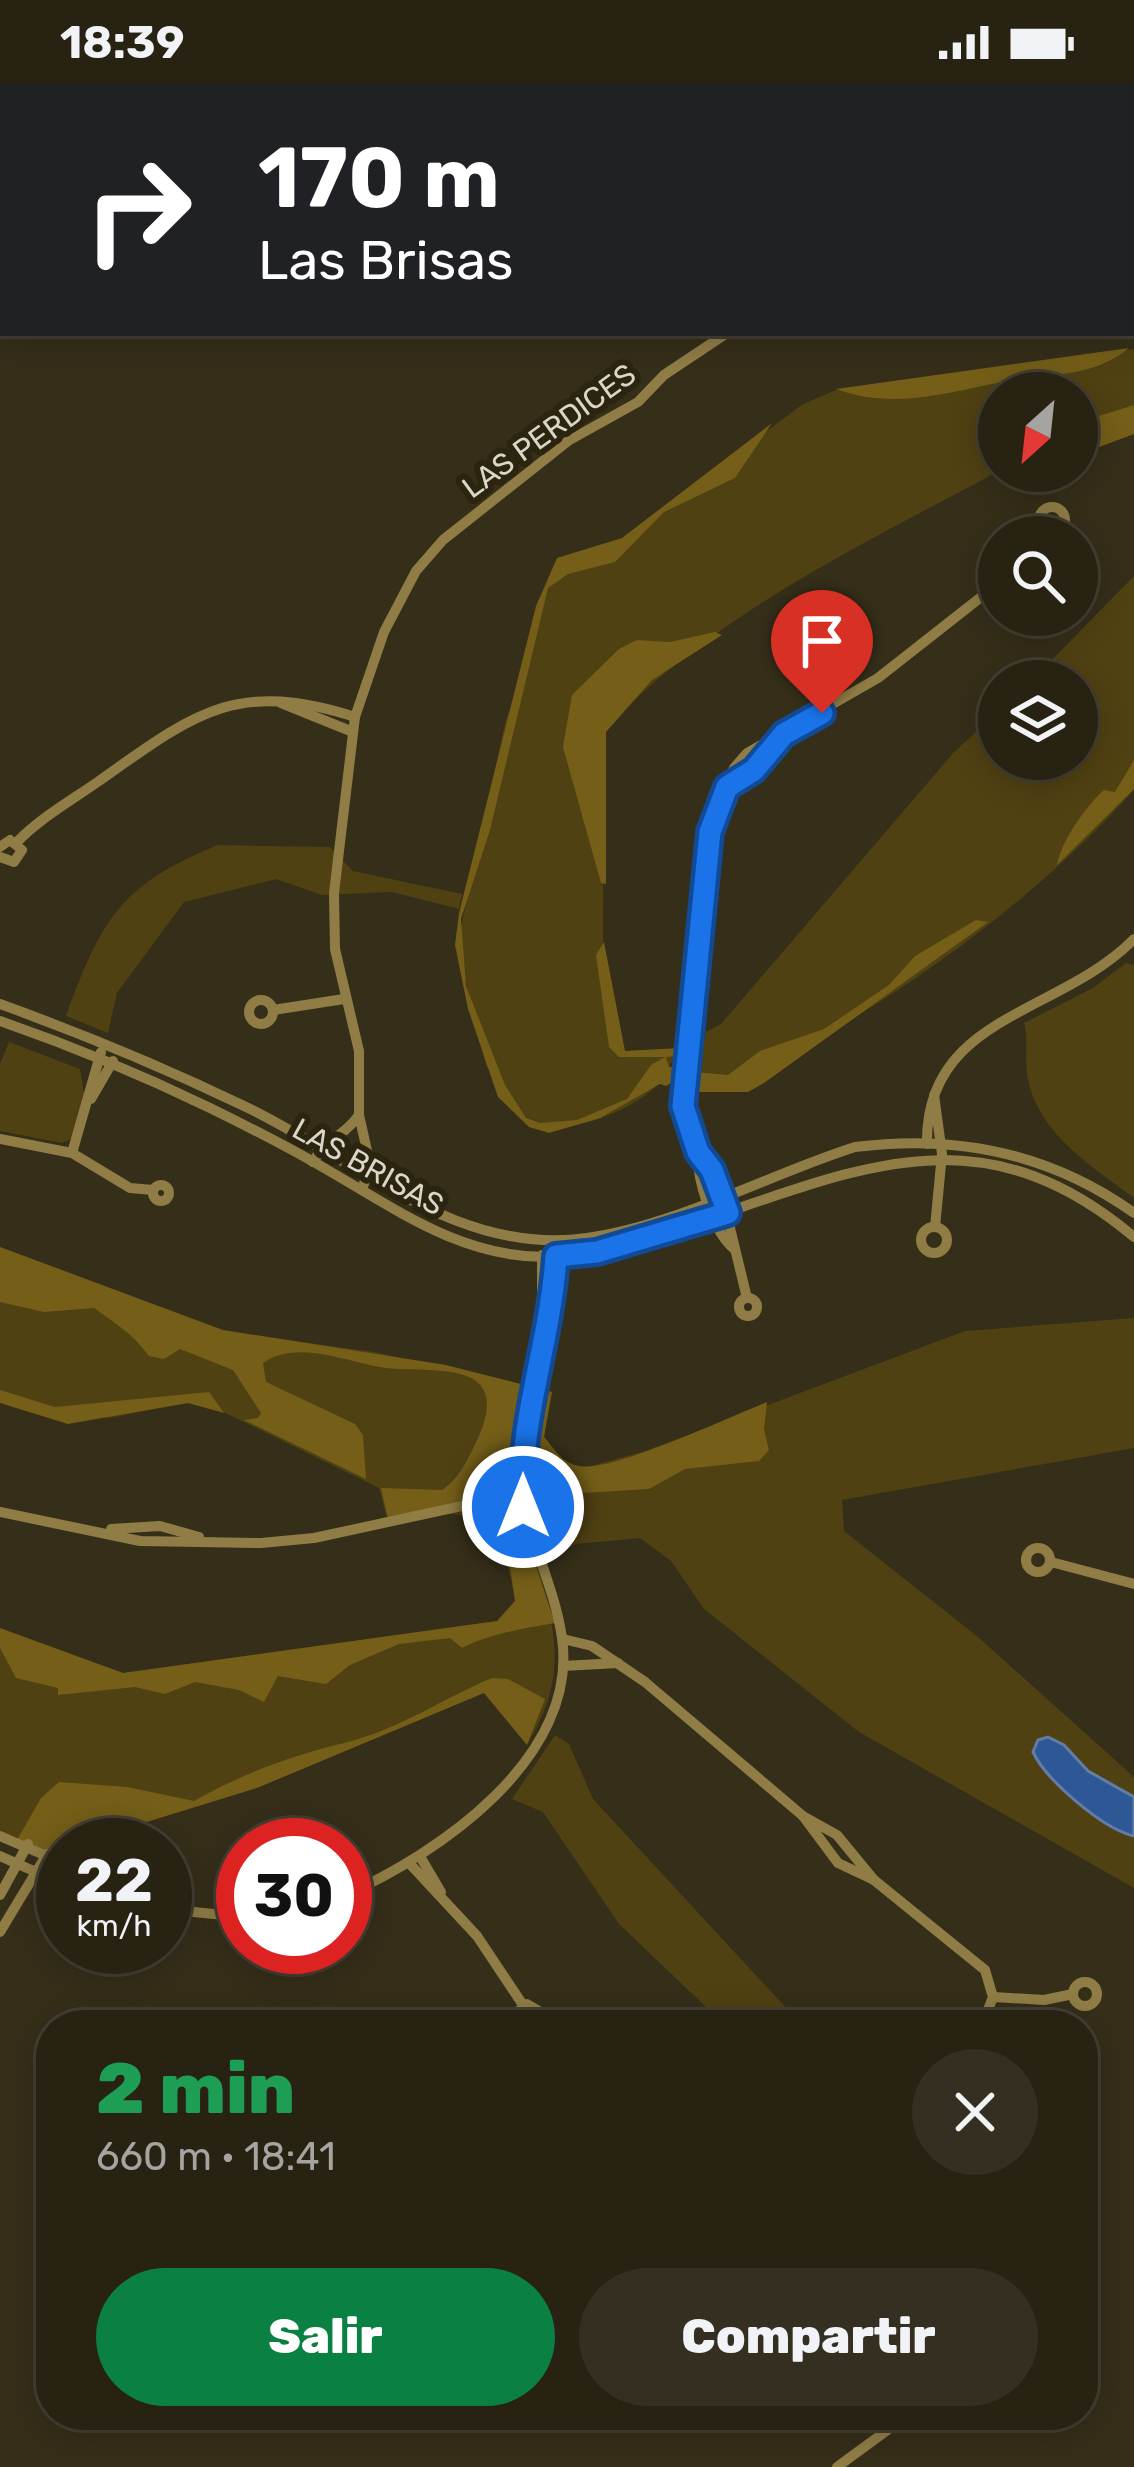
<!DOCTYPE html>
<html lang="es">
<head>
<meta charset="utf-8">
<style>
	body { margin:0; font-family:Rubik,sans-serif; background:#342f21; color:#f1f3f6; height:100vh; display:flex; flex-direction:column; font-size:45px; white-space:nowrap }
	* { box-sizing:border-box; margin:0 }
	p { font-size:39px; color:#a5a4a0 }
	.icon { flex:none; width:66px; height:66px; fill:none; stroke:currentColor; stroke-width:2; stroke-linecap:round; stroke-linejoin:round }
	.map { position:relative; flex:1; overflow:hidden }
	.panel { position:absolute; left:36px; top:1926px; width:1062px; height:420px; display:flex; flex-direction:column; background:#282213; border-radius:48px; box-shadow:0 6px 30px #0003,0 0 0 3px #443f33 }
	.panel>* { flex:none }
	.hud { position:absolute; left:0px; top:0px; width:1134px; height:252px; box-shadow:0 6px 30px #0003,0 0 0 3px #443f33; background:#202124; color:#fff; overflow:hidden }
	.needle { width:78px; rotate:207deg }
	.fabs { position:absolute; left:978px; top:288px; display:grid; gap:24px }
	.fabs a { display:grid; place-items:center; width:120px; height:120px; border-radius:50%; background:#282213; box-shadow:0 6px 30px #0003,0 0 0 3px #443f33; font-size:60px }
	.speed { position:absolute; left:36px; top:1734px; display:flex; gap:24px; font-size:60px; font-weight:700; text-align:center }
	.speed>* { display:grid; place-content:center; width:156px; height:156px; border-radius:50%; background:#282213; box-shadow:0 6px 30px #0003,0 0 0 3px #443f33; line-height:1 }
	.speed small { font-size:30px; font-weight:400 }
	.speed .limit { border:18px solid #d22; background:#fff; color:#111 }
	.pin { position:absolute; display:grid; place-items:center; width:102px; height:102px; color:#fff; margin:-123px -51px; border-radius:50% 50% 50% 0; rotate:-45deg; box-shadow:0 0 12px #0007 }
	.pin .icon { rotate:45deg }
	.me { position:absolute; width:132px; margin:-66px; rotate:0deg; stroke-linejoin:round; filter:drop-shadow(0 0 9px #0008) }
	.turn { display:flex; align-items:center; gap:42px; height:252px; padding:0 60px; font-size:54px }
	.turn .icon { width:156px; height:156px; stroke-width:2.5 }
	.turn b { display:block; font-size:84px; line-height:102px }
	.round { display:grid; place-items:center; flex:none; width:126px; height:126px; border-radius:63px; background:#342f21 }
	.head { display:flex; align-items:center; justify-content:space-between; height:204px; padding:0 60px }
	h1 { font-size:72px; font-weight:800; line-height:90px; color:#1e9e55 }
	.action { display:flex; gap:24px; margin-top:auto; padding:24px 60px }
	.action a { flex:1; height:138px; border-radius:72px; background:#0b8043; color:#fff; font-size:48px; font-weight:800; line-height:138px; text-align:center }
	.action a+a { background:#342f21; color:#f1f3f6 }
	.status { display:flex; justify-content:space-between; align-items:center; height:84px; padding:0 60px; background:#282213; direction:ltr }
	.status svg { height:33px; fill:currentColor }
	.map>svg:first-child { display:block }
	.green { fill:#504113 }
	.forest { fill:#745e18 }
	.water { fill:#2e5796; stroke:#627da5; stroke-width:3 }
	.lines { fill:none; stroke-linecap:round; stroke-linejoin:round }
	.minor { stroke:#907d46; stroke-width:10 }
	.route-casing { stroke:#114b97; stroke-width:30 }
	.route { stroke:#1a73e8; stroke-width:21 }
	.labels { text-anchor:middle; stroke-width:12; stroke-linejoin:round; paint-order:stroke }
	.street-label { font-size:30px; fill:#dad6c9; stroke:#2b240f }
</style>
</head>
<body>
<div class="status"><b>18:39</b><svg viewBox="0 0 49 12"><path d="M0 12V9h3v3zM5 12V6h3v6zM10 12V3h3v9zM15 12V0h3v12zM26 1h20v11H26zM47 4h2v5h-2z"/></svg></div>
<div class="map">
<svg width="1134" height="2383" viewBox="0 0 1134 2383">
	<rect width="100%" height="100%" fill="#352e19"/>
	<!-- green -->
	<g class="green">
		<path d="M1134,265V350L1077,371V309H999V387C863,460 710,532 604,647L603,859L624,967L678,965C672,976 667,990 659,999C633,1028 566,1052 529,1042L486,981L457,862L505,640L557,474L622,455L803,320L836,306Z"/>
		<path d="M1134,492V706C1049,801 934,889 823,952C783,975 737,989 695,1007L706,948L721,940L954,668L999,627V675H1077V597H1031Z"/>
		<path d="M218,761L330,763L353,787L462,810L459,825L392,808L322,811L276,795L184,818L117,909L108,949L66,932C101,837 119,801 218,761Z"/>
		<path d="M1126,879L1134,881V1114C1094,1084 1039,1050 1028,996C1024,977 1029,958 1024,939L1093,904Z"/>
		<path d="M9,958L80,985L85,1015L71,1055L62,1059L0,1047V980Z"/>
		<path d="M0,1163L223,1247L374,1268L551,1308L544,1352L563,1377L584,1384L645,1367L965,1247L1134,1234V1364L842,1416L844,1447L978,1553L1134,1693V1804L859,1648L704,1525L671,1477L640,1454L576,1460L537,1478C556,1549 568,1592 528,1659L485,1608L256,1704L63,1761L0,1751V1545L123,1589L498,1537L515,1517C502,1427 467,1423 386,1431L379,1404L211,1322L185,1319L109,1334L0,1318Z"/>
		<path d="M555,1651L569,1660L593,1715L802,1941H725L619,1840L543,1728L512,1715Z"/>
	</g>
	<!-- forest -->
	<g class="forest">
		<path d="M1129,264C1093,293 1055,289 1012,296C952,307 896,327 836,305Z"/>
		<path d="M1134,321V350L1077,371V339Z"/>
		<path d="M772,339L735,394L664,428L615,478L568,490L548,504L490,746L461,835L466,902L505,1001L526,1034L540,1039L577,1036L627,1015L651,981L665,973H619L609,963L596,871L604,858L625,967L680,964L678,972L666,973L669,983H678L675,997L666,1002L660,1000L600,1034L549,1049L529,1043L498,1013L468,925L455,861L459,829L536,522L557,474L622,454Z"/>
		<path d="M715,548L722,551L652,596L606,648V800L601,799L563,663L572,611L619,565L637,556L670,558Z"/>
		<path d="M1134,676V705L1057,781C1061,757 1087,721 1104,706L1115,708Z"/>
		<path d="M976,836L988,838L764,999L748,1008H693V988L728,991L760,967L824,945L889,901L915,872Z"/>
		<path d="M0,1163L223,1246L446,1281L552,1308L544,1353C555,1366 562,1379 579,1382C611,1389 731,1332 767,1318L764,1345L769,1366L759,1377L685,1385L649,1405L565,1410L528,1401L388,1435L381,1404L442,1406C460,1395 470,1371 479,1352C514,1270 425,1291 379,1283C342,1276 297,1256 263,1279L266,1298L355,1340L363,1351L366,1395L244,1336L258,1334L261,1329L233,1286L180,1265L164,1275L149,1272C133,1250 115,1239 94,1224L44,1228L0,1218Z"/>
		<path d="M0,1306L55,1323L209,1308L224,1329L188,1319L68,1340L0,1319Z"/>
		<path d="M527,1456L555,1539C525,1544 489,1550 462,1564L450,1554L399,1560L350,1581L326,1600L278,1592L264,1618L239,1606L195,1598L165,1610L135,1603L58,1611V1604L16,1594L0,1564V1544L123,1589L497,1537L515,1517L509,1475Z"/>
		<path d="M492,1594L508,1595L545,1615L527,1661L484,1609L257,1704L121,1746L120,1761H63V1779L17,1756L41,1714L59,1698L127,1703L194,1717C244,1689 293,1671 348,1658C399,1645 444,1614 492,1594Z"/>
	</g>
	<!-- water -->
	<path class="water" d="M1048,1653L1064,1661L1088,1687L1134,1713V1752C1103,1745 1046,1696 1033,1668L1038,1656Z"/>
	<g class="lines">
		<!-- minor -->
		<g class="minor">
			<circle cx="1052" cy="436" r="13"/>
			<path d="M281,619L353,648"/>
			<path d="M727,703L754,686L783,649"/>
			<path d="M17,758C40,734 72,716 99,697C195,629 236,595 355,633"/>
			<path d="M0,763L10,756L22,766L14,778L0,773"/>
			<circle cx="261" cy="928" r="12"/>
			<path d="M0,920C83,950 165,984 244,1022C354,1074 457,1173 587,1154C675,1142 770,1090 855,1063C957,1050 1050,1069 1134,1129"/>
			<path d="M273,926L344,915"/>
			<path d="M0,937C72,962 142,991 210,1024C251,1044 292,1065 331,1088C400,1128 464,1174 548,1173C592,1172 632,1158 673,1146C845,1092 973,1017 1134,1153"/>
			<path d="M934,1011L942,1070L935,1143"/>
			<path d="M91,1015L113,977"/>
			<path d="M0,1055L72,1069L130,1104L153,1106"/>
			<path d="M927,1060C925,931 1060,931 1134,855"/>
			<path d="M697,1068C698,1097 711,1144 733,1164"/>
			<path d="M72,1069L101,968"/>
			<path d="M313,1078C325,1056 346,1051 359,1031"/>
			<circle cx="161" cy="1109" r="8"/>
			<path d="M362,1106L370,1080L359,1031V967L335,865L334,809L355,633L384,548L416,487L443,456L568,357L638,318L664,291L727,249"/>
			<circle cx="934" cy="1156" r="13"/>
			<path d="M542,1171V1207L550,1221"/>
			<path d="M747,1214L722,1111L697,1068L683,1022L710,748L734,684L747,669L878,594L999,499"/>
			<circle cx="748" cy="1223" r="9"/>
			<path d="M465,1423H523"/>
			<path d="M0,1428L140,1457L261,1459L314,1454L522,1409"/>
			<path d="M111,1445L160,1442L199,1453"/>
			<circle cx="1038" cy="1476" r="12"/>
			<path d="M1051,1478L1134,1500"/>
			<path d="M563,1555L592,1562L645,1598L803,1732L837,1751L874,1796"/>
			<path d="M563,1582L618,1579"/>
			<path d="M803,1732L838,1779L874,1796L985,1886L993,1913L982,1941"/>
			<path d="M0,1752L63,1779"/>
			<path d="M0,1772L63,1800"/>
			<path d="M421,1774L441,1808"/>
			<path d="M410,1780L477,1852L523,1921"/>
			<path d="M0,1811L28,1760"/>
			<path d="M345,1811C438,1770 579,1674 562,1554C554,1496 521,1445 521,1386C522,1313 555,1243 556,1169"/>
			<path d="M165,1825L243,1833"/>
			<path d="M0,1848L47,1770"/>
			<circle cx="1085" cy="1910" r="12"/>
			<path d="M993,1913L1044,1916L1073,1910"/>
			<path d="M518,1941L516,1929L527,1920L539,1927L538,1941"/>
			<path d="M837,2383L908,2331"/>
		</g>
	</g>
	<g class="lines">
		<!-- route casing -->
		<g class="route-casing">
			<path id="route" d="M523,1423C518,1338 551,1257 556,1172L597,1168L728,1129L712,1086L698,1068L683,1022L710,748L727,703L754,686L784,650L822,629"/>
		</g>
		<!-- route -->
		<use href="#route" class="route"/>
	</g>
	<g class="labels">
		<!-- street labels -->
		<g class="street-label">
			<text transform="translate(549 347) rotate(-36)" y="10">LAS PERDICES</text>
			<text transform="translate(368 1083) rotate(29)" y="10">LAS BRISAS</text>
		</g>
	</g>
</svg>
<div class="fabs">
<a><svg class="needle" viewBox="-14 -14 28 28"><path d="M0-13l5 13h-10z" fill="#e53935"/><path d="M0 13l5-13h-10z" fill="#a5a4a0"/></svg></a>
<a><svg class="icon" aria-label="search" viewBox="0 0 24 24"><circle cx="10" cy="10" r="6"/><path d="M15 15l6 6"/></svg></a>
<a><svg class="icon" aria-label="layers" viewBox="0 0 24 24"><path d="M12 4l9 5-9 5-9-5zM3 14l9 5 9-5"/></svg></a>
</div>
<div class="speed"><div>22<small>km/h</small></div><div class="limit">30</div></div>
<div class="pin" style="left:822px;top:629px;background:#d93025"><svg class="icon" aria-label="arrive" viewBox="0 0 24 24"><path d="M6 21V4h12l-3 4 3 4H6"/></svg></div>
<svg class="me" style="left:523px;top:1423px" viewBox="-20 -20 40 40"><circle r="17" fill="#1a73e8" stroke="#fff" stroke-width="3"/><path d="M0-11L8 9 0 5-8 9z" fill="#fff"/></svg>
<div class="hud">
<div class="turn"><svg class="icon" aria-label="right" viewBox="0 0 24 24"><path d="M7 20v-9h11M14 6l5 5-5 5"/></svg><div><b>170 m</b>Las Brisas</div></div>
</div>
<section class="panel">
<div class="head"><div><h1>2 min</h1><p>660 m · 18:41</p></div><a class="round"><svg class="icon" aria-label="close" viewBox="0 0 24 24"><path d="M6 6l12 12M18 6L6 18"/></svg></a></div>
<div class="action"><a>Salir</a><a>Compartir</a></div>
</section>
</div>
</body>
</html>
